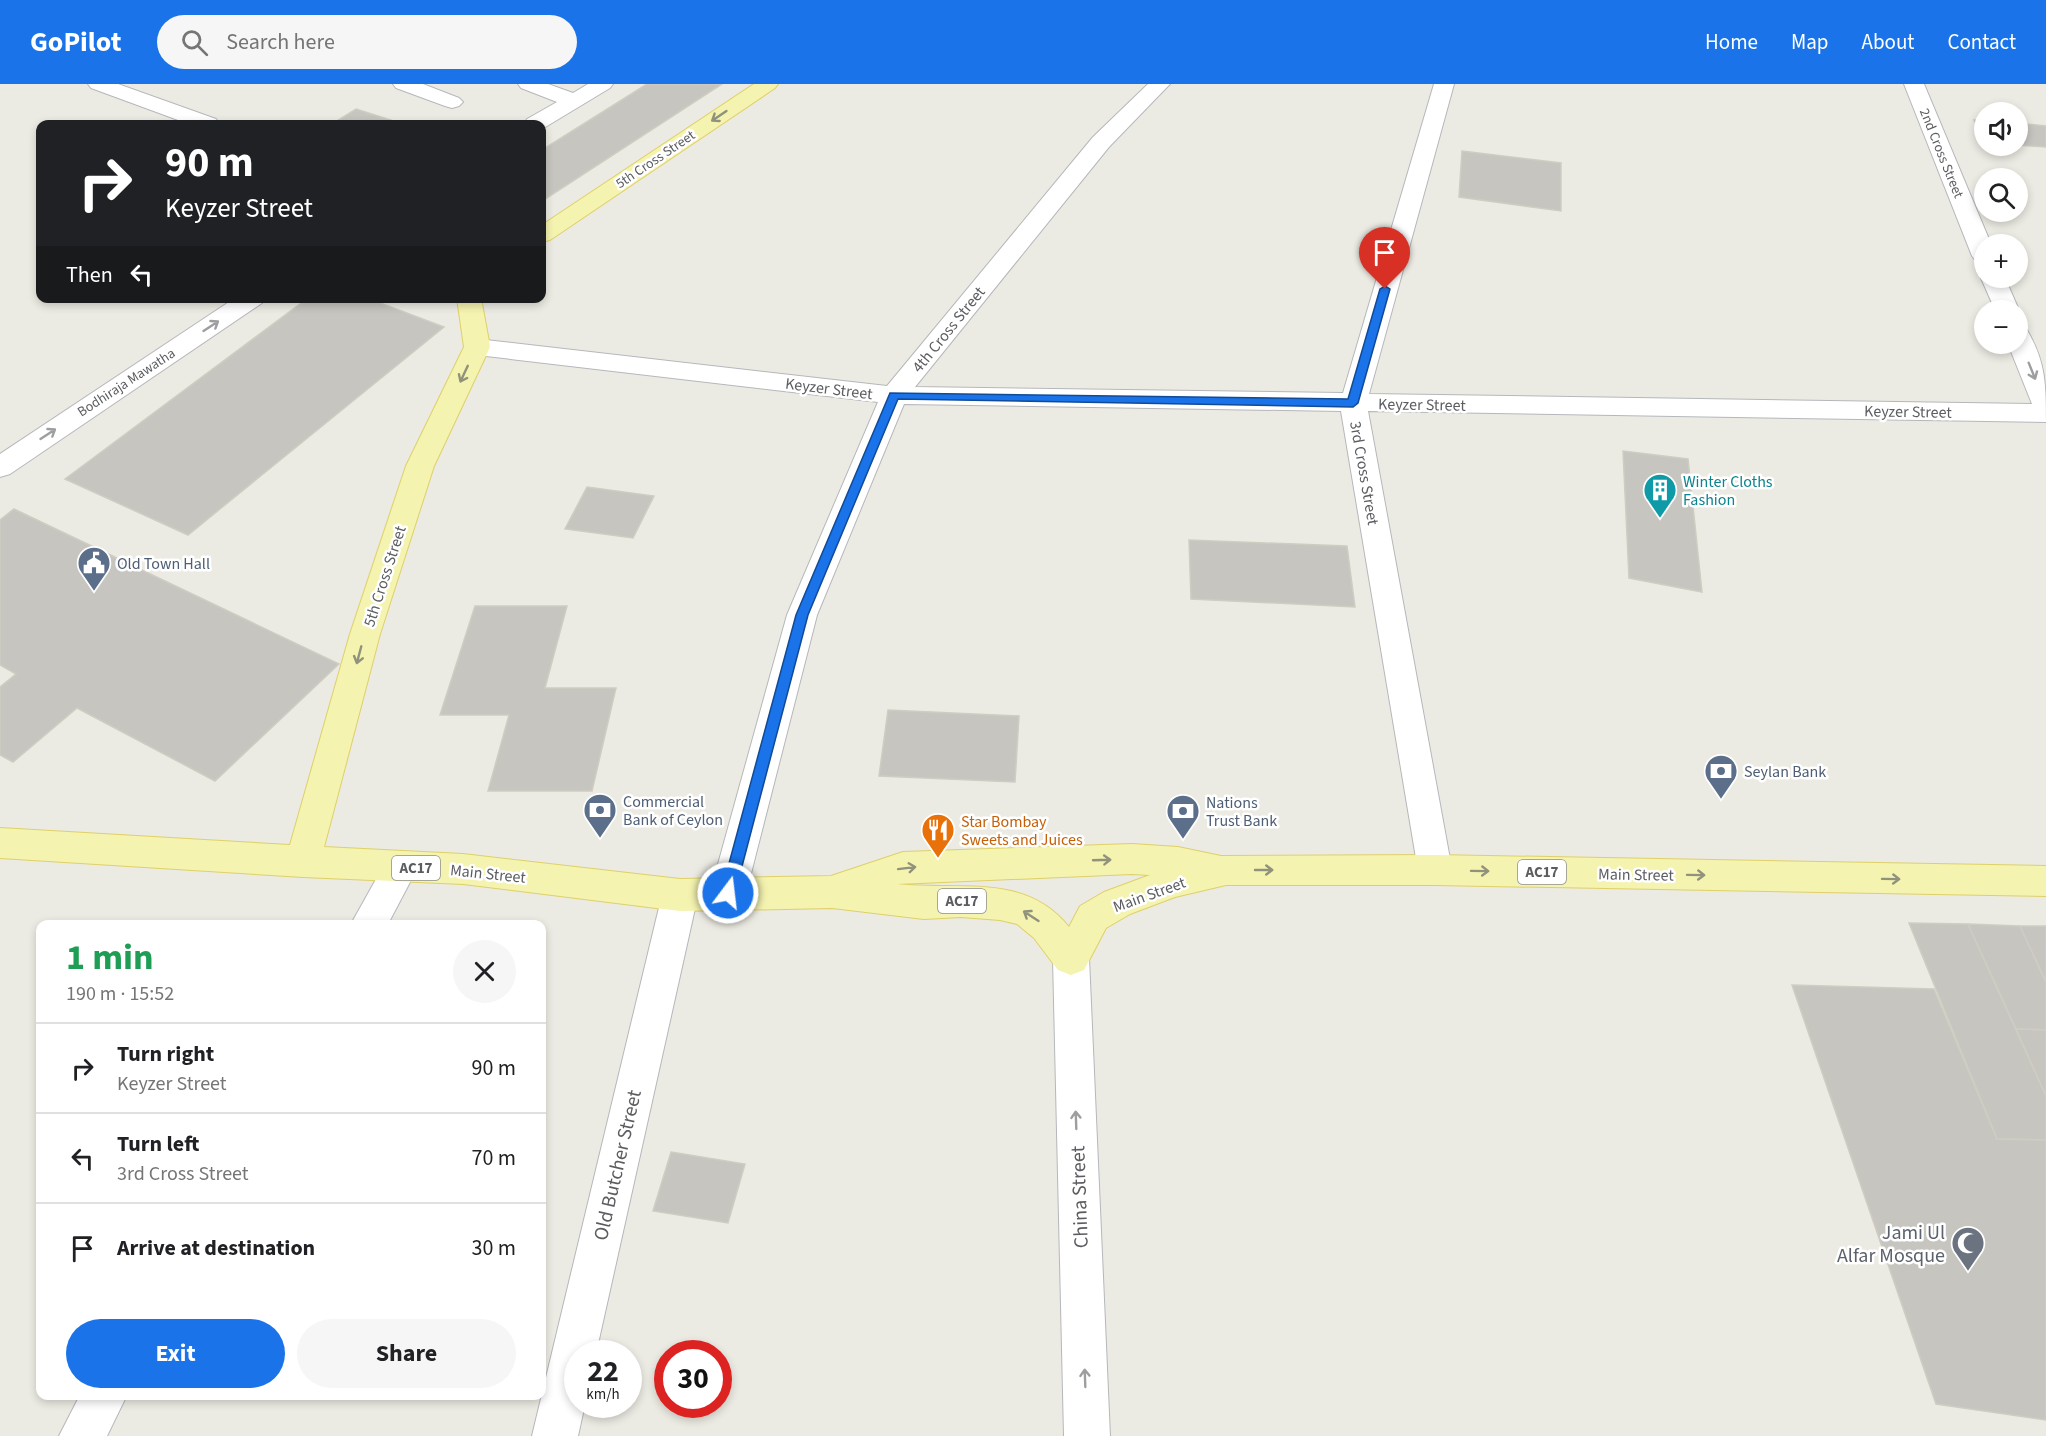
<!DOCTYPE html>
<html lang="en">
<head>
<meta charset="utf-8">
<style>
	body { margin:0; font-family:"Source Sans 3",sans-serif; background:#f6f6f6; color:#202124; height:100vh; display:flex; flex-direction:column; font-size:22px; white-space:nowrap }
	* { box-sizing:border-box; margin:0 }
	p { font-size:20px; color:#757577 }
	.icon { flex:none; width:33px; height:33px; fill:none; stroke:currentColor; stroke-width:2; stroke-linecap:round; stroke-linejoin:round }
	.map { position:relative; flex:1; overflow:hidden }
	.sheet { position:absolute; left:36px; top:836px; width:510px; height:480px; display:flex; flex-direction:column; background:#fff; border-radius:12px; box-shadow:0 3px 9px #0003 }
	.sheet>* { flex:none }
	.banner { position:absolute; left:36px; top:36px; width:510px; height:183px; border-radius:12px; box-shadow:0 3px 9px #0003; background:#202124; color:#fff; overflow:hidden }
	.tools { position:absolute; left:1974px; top:18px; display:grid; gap:12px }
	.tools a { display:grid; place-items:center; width:54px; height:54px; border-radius:50%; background:#fff; box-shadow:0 3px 9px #0003; font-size:30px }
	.speed { position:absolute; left:564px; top:1256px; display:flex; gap:12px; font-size:30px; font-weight:700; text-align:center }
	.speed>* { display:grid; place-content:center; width:78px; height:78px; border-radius:50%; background:#fff; box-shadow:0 3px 9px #0003; line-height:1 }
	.speed small { font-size:15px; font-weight:400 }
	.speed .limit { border:9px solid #d22; background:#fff; color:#111 }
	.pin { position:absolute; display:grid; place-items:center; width:51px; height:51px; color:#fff; margin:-62px -26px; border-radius:50% 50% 50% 0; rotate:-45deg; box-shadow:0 0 6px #0007 }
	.pin .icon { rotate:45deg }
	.me { position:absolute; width:66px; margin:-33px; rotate:15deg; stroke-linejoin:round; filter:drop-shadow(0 0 4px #0008) }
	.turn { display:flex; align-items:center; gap:21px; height:126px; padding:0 30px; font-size:27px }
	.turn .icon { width:78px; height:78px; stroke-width:2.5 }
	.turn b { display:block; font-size:42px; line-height:51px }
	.then { display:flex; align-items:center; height:57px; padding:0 30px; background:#0003; gap:12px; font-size:22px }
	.round { display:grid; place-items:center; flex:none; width:63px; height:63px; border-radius:32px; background:#f6f6f6 }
	.overview { display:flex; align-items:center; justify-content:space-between; height:102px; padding:0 30px }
	h1 { font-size:36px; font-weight:700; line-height:45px; color:#1e9e55 }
	.action { display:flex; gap:12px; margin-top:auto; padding:12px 30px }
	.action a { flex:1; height:69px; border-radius:36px; background:#1a73e8; color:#fff; font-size:24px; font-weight:700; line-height:69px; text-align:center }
	.action a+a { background:#f6f6f6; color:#202124 }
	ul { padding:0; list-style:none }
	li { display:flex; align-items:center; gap:18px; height:90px; padding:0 30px; border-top:2px solid #e0e0e0 }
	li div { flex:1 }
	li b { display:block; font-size:22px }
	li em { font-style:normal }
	header { display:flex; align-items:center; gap:36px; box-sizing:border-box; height:84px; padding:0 30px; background:#1a73e8; color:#fff }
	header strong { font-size:28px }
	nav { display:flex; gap:33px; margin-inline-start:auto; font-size:21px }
	.search { width:420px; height:54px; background:#f6f6f6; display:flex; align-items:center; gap:15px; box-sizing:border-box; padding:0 21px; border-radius:33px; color:#757577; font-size:22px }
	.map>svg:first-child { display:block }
	.building { fill:#c7c5bf; stroke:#cfcdc2; stroke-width:1.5 }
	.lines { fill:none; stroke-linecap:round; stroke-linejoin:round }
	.minor-casing { stroke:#b5b7bb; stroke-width:2 }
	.major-casing { stroke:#ded069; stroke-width:2 }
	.minor { fill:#fff; fill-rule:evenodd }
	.major { fill:#f4f3af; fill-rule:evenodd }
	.oneway { stroke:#91927c }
	.oneway2 { stroke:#9d9ea0 }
	.route { fill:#1a73e8; stroke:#114b97; stroke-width:1.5 }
	.labels { text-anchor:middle; stroke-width:5; stroke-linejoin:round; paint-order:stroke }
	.far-street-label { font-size:14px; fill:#5b5d61; stroke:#fff }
	.shield { fill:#fff; stroke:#8c8e90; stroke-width:1.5 }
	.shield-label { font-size:15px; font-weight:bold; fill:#5b5d61 }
	.street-label { font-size:16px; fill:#5b5d61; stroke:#fff }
	.culture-label { font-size:16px; fill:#0d838f; stroke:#fff; text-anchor:start }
	.service-label { font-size:16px; fill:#4e5e75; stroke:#fff; text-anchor:start }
	.food-label { font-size:16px; fill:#c56008; stroke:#fff; text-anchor:start }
	.near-street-label { font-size:20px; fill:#5b5d61; stroke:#fff }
	.near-worship-label { font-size:20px; fill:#5b616d; stroke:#fff; text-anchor:end }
</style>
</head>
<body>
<header>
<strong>GoPilot</strong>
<div class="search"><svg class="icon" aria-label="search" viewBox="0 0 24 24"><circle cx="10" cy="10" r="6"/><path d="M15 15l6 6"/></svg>Search here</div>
<nav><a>Home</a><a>Map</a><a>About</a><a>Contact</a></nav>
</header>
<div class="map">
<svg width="2046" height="1352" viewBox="0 0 2046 1352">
	<rect width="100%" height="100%" fill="#ecebe3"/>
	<!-- building -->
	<g class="building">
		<path d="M647,0H722L542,117V66Z"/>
		<path d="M356,25L403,40H332Z"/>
		<path d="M1974,36L1984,37V58Z"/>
		<path d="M2018,39L2046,42V63L2018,61Z"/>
		<path d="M1462,67L1561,79V127L1459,113Z"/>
		<path d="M308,214H367L444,243L188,451L65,395Z"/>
		<path d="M1623,367L1688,375L1702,508L1629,494Z"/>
		<path d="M587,403L654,412L633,454L565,445Z"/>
		<path d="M14,425L339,580L215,697L77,624L13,678L0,671V603L16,590L0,581V436Z"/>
		<path d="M1189,456L1347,462L1355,523L1191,515Z"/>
		<path d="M475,522H567L545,604H616L592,707H488L509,631H440Z"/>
		<path d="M888,626L1019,632L1015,698L879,692Z"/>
		<path d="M1909,839L1968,840L2046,1012V1056L1997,1055Z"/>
		<path d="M1968,840L2020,842L2046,898V946L2016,945Z"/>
		<path d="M2020,842H2046V898Z"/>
		<path d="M1792,901L1934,905L1997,1055L2046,1056V1336L1936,1320Z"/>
		<path d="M2016,945L2046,946V1012Z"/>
		<path d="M671,1068L745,1080L728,1139L653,1127Z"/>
	</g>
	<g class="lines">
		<!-- minor casing -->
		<g class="minor-casing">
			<g id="minor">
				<path d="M88,0H118L216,35L219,40H189L91,4Z"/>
				<path d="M393,0H423L459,14L463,18L459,22L452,24L445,22L396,4Z"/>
				<path d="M518,0H548L573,9L588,0H613L610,4L542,45V40H524L527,35L557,18L521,4Z"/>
				<path d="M1148,0H1170L1109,63L915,303L1343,309L1434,0H1454L1369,310L2032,320L2008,260H2018V244L2027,246C2046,278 2046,302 2046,338L1368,327L1452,786L1447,797L1435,801L1423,797L1418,786L1341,327L904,320L817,531L746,809L741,820L728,825L715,820L710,809L787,531L878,318L477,271L468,269L464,263L468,257L477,255L887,302L1093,53Z"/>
				<path d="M1904,0H1924L1991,160H1984V179L1976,177L1972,172Z"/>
				<path d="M1984,189V194H2005L2019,226L2018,229V226H1995L1981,194Z"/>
				<path d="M235,214H265L262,219L10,390L0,393V370Z"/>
				<path d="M401,768L413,772L418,783L388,840H351L389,772Z"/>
				<path d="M680,795L693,800L698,811L596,1269H578V1320H585L578,1352H532L662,811L667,800Z"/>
				<path d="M1071,857L1084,862L1089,874L1110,1352H1064L1053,874L1058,862Z"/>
				<path d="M80,1311H127L107,1352H59Z"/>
			</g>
		</g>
		<!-- major casing -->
		<g class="major-casing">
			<g id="major">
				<path d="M754,0H778L775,4L550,156L542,158V141Z"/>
				<path d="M457,214H481L490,263L434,382L380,550L324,763L463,770L680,795L831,792L903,768L1132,760L1178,763L1221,772L1435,771L2046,782V812L1435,801H1226L1175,813L1130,830L1106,844L1084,886L1071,891L1058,886L1034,854L1017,840L1000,836L961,833L924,835L832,824L680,827L463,800L303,793L0,774V744L290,761L350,550L406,382L464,263ZM1132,790L1150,791L1104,808L1080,822L1069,843C1025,788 958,807 897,800Z"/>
			</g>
		</g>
		<!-- minor -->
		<use href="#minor" class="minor"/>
		<!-- major -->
		<use href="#major" class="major"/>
	</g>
	<!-- one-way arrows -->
	<defs><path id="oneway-shaft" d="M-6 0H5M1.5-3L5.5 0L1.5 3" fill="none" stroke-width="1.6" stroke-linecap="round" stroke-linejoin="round" transform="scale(1.5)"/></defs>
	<g class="oneway">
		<use href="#oneway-shaft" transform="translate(719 32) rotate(146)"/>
		<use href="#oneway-shaft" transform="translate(464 290) rotate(115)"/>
		<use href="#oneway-shaft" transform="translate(359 571) rotate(105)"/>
		<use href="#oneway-shaft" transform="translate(1102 776) rotate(-2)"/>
		<use href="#oneway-shaft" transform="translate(907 784) rotate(-7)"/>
		<use href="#oneway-shaft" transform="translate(1264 786)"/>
		<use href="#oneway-shaft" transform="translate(1480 787) rotate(1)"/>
		<use href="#oneway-shaft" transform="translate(1696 791) rotate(1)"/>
		<use href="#oneway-shaft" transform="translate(1891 795) rotate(1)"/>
		<use href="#oneway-shaft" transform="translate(1031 832) rotate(-147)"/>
	</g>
	<g class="oneway2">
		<use href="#oneway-shaft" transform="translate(211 242) rotate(-33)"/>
		<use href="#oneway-shaft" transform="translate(2032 287) rotate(68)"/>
		<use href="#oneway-shaft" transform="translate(48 350) rotate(-33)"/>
		<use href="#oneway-shaft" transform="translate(1076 1036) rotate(-92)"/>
		<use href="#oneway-shaft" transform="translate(1085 1294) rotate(-92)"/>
	</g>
	<!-- route -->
	<path class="route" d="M1385,202L1390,205L1358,319L1353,323L898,315L808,531L735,809L733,814L728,816L723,814L721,809L796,531L890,309L1348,315L1380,205Z"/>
	<!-- icons -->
	<defs>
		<g id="building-pin" transform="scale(1.725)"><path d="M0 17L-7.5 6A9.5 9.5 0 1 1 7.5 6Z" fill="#0f9aa8" stroke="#fff"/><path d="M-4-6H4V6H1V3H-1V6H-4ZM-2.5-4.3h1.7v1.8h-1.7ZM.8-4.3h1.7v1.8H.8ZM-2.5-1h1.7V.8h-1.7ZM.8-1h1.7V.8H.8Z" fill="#fff"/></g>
		<g id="civic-pin" transform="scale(1.725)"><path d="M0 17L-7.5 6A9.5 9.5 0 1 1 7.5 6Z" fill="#5c6f8a" stroke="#fff"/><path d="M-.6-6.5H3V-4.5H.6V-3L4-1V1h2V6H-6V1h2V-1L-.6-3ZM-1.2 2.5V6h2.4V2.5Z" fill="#fff"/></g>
		<g id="bank-pin" transform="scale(1.725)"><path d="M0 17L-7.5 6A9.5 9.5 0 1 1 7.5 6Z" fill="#5c6f8a" stroke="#fff"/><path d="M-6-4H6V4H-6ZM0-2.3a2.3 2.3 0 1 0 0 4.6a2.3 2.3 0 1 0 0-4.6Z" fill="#fff"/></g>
		<g id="restaurant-pin" transform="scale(1.725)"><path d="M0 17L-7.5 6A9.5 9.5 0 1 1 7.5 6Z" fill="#e8710a" stroke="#fff"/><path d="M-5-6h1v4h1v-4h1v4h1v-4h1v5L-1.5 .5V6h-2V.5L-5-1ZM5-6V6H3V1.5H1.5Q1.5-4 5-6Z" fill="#fff"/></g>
		<g id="mosque-pin" transform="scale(1.725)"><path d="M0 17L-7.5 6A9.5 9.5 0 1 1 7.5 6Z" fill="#6b7280" stroke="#fff"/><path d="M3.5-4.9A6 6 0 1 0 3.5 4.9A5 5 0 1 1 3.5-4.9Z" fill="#fff"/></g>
	</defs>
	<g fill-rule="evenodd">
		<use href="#building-pin" x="1660" y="406"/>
		<use href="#civic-pin" x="94" y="479"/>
		<use href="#bank-pin" x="1721" y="687"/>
		<use href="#bank-pin" x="600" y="726"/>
		<use href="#bank-pin" x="1183" y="727"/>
		<use href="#restaurant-pin" x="938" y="746"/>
		<use href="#mosque-pin" x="1968" y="1159"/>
	</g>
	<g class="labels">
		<!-- far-street labels -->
		<g class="far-street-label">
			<text transform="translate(1942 69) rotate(68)" y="5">2nd Cross Street</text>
			<text transform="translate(655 75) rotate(-34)" y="5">5th Cross Street</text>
			<text transform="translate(126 298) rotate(-33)" y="5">Bodhiraja Mawatha</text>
		</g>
		<!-- shield labels -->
		<g class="shield">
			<rect x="392" y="772" width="48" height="24" rx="4.5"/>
			<rect x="1518" y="776" width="48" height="24" rx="4.5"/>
			<rect x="938" y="805" width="48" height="24" rx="4.5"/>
		</g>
		<g class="shield-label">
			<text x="416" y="789">AC17</text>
			<text x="1542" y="793">AC17</text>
			<text x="962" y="822">AC17</text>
		</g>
		<!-- street labels -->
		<g class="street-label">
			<text transform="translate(948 245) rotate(-51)" y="6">4th Cross Street</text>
			<text transform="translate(829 304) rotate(7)" y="6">Keyzer Street</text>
			<text transform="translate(1422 320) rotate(1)" y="6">Keyzer Street</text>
			<text transform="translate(1908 327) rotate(1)" y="6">Keyzer Street</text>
			<text transform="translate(1365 389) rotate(80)" y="6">3rd Cross Street</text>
			<text transform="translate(384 492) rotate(-72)" y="6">5th Cross Street</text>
			<text transform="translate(488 789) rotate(6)" y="6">Main Street</text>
			<text transform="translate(1636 790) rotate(1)" y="6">Main Street</text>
			<text transform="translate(1149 810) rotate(-20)" y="6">Main Street</text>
		</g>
		<!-- culture labels -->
		<g class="culture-label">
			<text x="1683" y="403">Winter Cloths<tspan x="1683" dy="18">Fashion</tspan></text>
		</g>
		<!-- service labels -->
		<g class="service-label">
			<text x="117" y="485">Old Town Hall</text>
			<text x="1744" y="693">Seylan Bank</text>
			<text x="623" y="723">Commercial<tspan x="623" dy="18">Bank of Ceylon</tspan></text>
			<text x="1206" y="724">Nations<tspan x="1206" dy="18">Trust Bank</tspan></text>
		</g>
		<!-- food labels -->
		<g class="food-label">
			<text x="961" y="743">Star Bombay<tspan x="961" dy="18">Sweets and Juices</tspan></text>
		</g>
		<!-- near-street labels -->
		<g class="near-street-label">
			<text transform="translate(617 1081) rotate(-77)" y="7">Old Butcher Street</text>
			<text transform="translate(1079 1113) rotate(-92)" y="7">China Street</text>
		</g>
		<!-- near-worship labels -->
		<g class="near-worship-label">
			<text x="1945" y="1155">Jami Ul<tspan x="1945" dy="23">Alfar Mosque</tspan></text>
		</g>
	</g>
</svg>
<div class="tools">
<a><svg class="icon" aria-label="sound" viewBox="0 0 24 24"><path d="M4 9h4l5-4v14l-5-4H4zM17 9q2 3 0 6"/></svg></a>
<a><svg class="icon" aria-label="search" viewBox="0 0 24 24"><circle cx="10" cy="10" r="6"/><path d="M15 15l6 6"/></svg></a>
<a>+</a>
<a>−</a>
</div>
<div class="speed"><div>22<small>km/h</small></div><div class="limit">30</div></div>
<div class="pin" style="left:1385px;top:205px;background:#d93025"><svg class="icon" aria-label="arrive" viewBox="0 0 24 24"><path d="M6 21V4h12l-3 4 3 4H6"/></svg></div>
<svg class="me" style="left:728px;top:809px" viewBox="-20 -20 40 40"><circle r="17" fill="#1a73e8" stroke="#fff" stroke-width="3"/><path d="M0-11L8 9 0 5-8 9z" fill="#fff"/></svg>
<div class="banner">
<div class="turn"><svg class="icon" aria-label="right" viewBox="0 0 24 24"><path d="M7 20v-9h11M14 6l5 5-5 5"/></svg><div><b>90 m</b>Keyzer Street</div></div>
<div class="then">Then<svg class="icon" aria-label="left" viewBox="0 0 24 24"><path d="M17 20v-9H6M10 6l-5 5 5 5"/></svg></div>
</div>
<section class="sheet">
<div class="overview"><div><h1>1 min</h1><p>190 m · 15:52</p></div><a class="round"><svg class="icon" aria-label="close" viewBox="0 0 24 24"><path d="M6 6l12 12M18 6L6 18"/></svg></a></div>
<ul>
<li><svg class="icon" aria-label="right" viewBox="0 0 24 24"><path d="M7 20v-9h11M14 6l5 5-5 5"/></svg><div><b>Turn right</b><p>Keyzer Street</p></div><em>90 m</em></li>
<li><svg class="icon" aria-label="left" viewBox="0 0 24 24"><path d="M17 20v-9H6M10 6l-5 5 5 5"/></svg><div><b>Turn left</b><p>3rd Cross Street</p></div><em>70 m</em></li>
<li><svg class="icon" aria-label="arrive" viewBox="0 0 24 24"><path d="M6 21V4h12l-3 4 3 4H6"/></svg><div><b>Arrive at destination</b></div><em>30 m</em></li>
</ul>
<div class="action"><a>Exit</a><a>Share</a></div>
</section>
</div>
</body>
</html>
